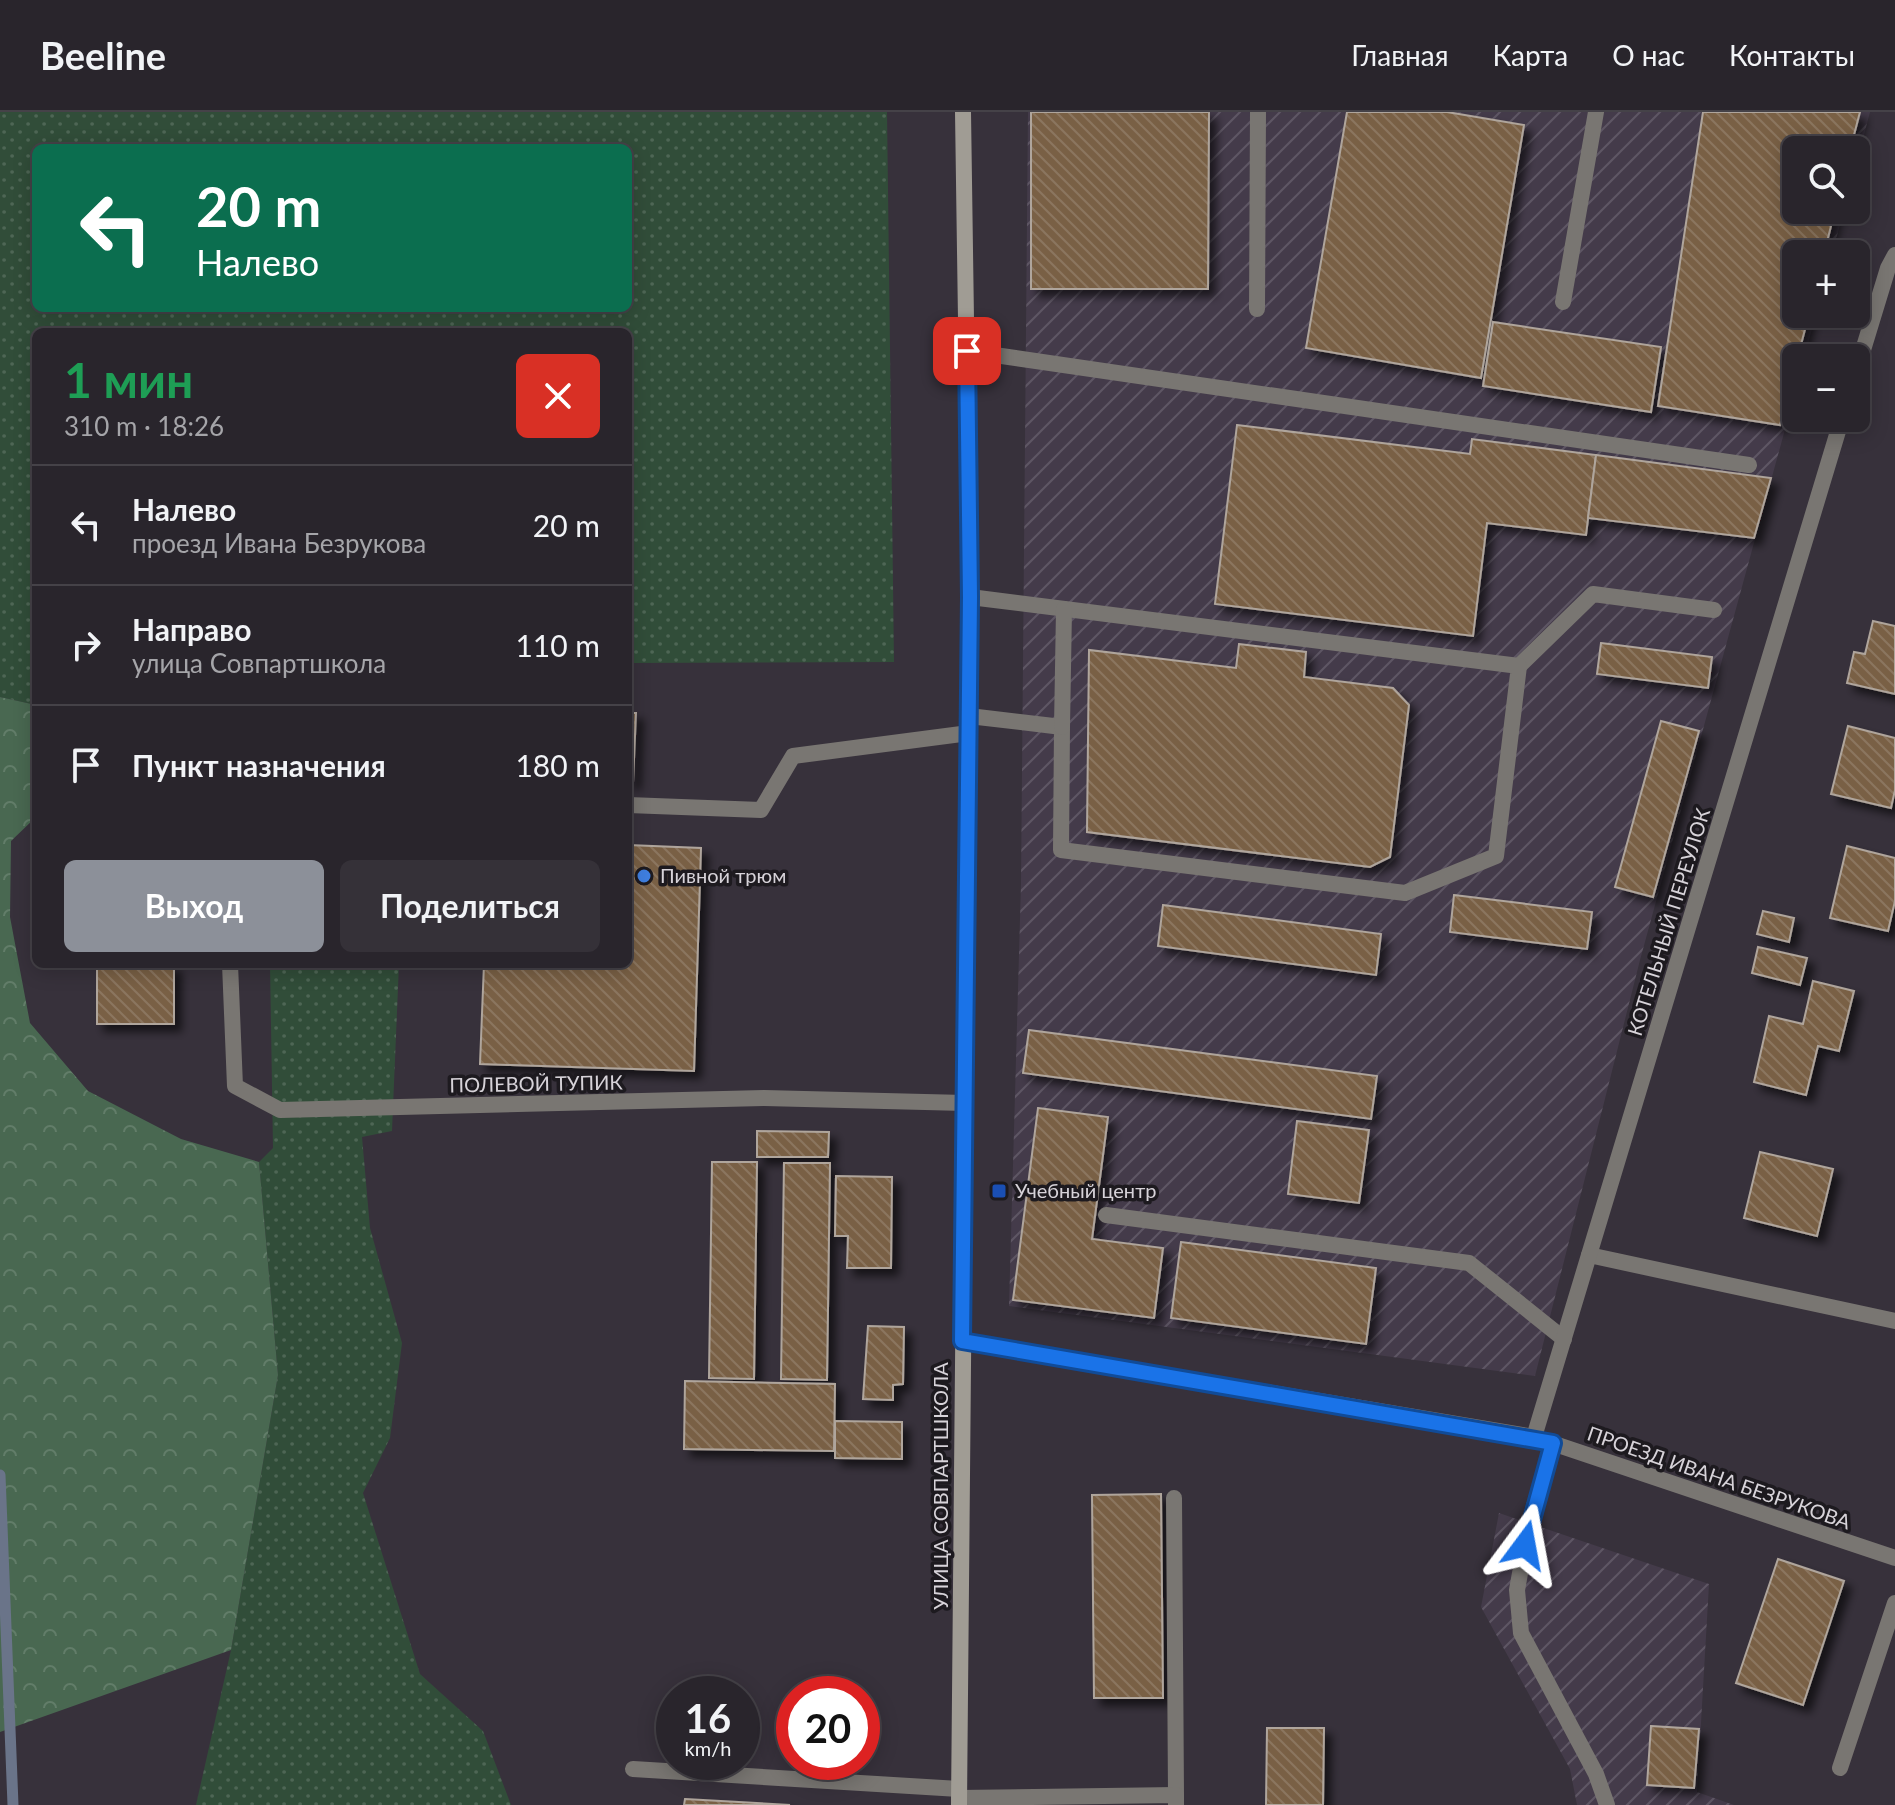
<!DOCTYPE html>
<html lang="ru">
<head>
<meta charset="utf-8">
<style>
	body { margin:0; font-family:Lato,sans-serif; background:#353138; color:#f1f3f6; height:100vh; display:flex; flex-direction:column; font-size:30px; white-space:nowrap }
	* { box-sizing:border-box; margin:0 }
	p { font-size:26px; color:#a5a5a9 }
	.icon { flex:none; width:44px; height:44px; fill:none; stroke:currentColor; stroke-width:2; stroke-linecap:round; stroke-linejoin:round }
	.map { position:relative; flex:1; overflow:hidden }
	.panel { position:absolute; left:32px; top:216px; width:600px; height:640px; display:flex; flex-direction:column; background:#29252c; border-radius:12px; box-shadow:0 4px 20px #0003,0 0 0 2px #454248 }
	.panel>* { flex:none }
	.banner { position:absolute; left:32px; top:32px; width:600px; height:168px; border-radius:12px; box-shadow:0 4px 20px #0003,0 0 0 2px #454248; background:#0b6e4f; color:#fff; overflow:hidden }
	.fabs { position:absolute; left:1782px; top:24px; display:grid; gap:16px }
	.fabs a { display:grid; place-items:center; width:88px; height:88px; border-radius:12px; background:#29252c; box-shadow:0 4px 20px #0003,0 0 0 2px #454248; font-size:40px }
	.speed { position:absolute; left:656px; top:1564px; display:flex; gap:16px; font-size:40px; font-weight:700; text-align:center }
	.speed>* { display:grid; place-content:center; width:104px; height:104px; border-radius:50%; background:#29252c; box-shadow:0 4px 20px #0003,0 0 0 2px #454248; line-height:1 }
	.speed small { font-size:20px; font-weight:400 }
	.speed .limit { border:12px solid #d22; background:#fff; color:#111 }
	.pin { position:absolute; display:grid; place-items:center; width:68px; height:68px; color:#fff; margin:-34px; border-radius:16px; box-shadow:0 4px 12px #0006 }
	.me { position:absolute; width:88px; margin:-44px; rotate:13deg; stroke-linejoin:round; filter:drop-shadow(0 0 6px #0008) }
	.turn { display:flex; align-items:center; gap:28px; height:168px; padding:0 32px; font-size:36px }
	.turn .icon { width:104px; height:104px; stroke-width:2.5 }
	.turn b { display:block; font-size:56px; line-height:68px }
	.round { display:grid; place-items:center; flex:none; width:84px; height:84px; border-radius:12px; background:#353138 }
	.headline { display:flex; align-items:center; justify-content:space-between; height:136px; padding:0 32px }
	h1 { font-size:48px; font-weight:700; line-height:60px; color:#1e9e55 }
	.action { display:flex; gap:16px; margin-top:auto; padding:16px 32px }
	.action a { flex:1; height:92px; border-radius:12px; background:#8c9099; color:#fff; font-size:32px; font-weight:700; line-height:92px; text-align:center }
	.action a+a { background:#353138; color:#f1f3f6 }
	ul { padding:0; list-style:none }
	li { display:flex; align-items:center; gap:24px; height:120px; padding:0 32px; border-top:2px solid #454248 }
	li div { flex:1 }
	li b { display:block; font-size:30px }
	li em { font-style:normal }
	header { display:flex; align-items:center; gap:48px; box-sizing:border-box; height:112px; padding:0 40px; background:#29252c; border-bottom:2px solid #454248 }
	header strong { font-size:38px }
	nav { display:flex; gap:44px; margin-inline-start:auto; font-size:28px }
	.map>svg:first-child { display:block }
	.industrial { fill:url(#industrial-furrows) }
	.grass { fill:url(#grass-dots); fill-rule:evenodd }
	.forest { fill:url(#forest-crowns) }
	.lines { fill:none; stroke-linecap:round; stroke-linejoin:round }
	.stream { stroke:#6a7489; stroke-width:11 }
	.building { fill:url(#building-back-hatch); stroke:#afa59c; stroke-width:2; filter:url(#shadow) }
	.lane { stroke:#797672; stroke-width:16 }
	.street { stroke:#797672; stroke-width:16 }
	.secondary { stroke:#a09c94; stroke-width:16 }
	.route-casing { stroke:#114b97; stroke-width:20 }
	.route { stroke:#1a73e8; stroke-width:14 }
	.shop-dot { fill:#3f7fe0; stroke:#1d1a1f; stroke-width:3 }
	.transit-dot { fill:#1a4fb4; stroke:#1d1a1f; stroke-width:3 }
	.labels { text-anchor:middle; stroke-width:7; stroke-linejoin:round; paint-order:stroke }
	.poi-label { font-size:20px; fill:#d7d3d9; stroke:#1d1a1f; text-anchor:start }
	.street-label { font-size:20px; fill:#d7d3d9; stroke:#1d1a1f }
</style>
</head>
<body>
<header>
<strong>Beeline</strong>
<nav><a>Главная</a><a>Карта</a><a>О нас</a><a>Контакты</a></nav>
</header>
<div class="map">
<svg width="1895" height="1693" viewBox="0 0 1895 1693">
	<defs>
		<pattern id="industrial-furrows" width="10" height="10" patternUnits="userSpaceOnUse" patternTransform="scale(2)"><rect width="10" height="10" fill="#443b4a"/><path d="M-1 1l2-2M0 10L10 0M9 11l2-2" fill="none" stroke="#5e5664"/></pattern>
		<pattern id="grass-dots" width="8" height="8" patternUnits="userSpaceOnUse" patternTransform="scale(2)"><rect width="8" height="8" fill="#314d39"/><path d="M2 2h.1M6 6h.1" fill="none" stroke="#4e6655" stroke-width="1.8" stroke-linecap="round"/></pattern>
		<pattern id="forest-crowns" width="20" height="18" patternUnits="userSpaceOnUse" patternTransform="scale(2)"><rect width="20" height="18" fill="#496851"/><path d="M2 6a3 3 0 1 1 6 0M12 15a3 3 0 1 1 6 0" fill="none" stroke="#627d69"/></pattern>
		<pattern id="building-back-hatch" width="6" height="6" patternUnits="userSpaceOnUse" patternTransform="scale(2)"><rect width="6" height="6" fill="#796045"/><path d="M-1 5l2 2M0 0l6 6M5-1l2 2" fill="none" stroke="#8b765f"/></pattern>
		<filter id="shadow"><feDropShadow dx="7" dy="7" stdDeviation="4" flood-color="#0009"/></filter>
	</defs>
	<rect width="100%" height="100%" fill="#37313b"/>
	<!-- industrial -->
	<g class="industrial">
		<path d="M1028,0H1870L1856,53V38H1796V98H1844L1832,142H1796V202H1816L1804,246H1796V277L1640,848L1535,1264L1009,1194L1021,772Z"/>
		<path d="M1499,1401L1709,1472L1697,1680L1734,1693H1577L1570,1657L1481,1495Z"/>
	</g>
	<!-- grass -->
	<g class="grass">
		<path d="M0,0H887L894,550L628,551V220H36V593L0,585ZM36,36H628V196H36Z"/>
		<path d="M270,852H399L392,1019L362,1025L370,1116L402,1231L390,1326L363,1381L420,1562L483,1619L511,1693H196L231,1538L278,1263L259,1050L273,1036Z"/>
	</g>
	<!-- forest -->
	<path class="forest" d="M0,585L36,593V705L11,729L10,805L30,911L88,979L181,1027L259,1050L278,1263L231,1538L0,1620Z"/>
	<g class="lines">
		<!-- stream -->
		<path class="stream" d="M0,1363L13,1693"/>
	</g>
	<!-- building -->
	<g class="building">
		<path d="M1031,0H1209L1208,177H1031Z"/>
		<path d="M1347,0H1447L1524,13L1481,266L1306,236Z"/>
		<path d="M1703,0H1860L1850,38H1796V98H1835L1824,142H1796V202H1809L1780,313L1658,294Z"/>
		<path d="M1493,210L1661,235L1651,300L1483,274Z"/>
		<path d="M1237,313L1470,342L1472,327L1596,343L1586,423L1487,411L1473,524L1215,492Z"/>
		<path d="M1596,343L1771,366L1754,426L1588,406Z"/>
		<path d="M1873,509L1895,514V582L1847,571L1854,540L1865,542Z"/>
		<path d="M1601,531L1712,545L1708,576L1597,562Z"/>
		<path d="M1239,532L1306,540L1304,565L1393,576L1409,593L1390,745L1370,755L1087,720L1089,538L1236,556Z"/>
		<path d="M628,601H636L633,670H628Z"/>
		<path d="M1661,609L1699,619L1653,785L1615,775Z"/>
		<path d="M1848,614L1895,626V678L1891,696L1831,682Z"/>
		<path d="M628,733L701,736L694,959L480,952L484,852H628Z"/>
		<path d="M1847,734L1895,746V789L1888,819L1830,806Z"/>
		<path d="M1454,783L1592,800L1587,837L1450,820Z"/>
		<path d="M1163,793L1381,822L1376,863L1158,834Z"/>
		<path d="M1763,799L1794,806L1789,830L1757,822Z"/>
		<path d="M1758,835L1807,846L1800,873L1752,861Z"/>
		<path d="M97,852L174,853V912H97Z"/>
		<path d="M1813,869L1854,879L1839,939L1818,934L1806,983L1754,970L1769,904L1803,912Z"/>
		<path d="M1029,918L1377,964L1371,1007L1023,961Z"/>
		<path d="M1038,996L1108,1005L1092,1127L1163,1136L1154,1206L1013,1188Z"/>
		<path d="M1297,1009L1369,1018L1359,1091L1288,1082Z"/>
		<path d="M757,1019L829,1020L828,1045H757Z"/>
		<path d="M1760,1040L1833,1057L1817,1124L1744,1106Z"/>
		<path d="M712,1050H757L754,1267L709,1266Z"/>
		<path d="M784,1051H830L827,1268L781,1267Z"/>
		<path d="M836,1064L892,1065L891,1156H847L848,1124H835Z"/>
		<path d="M1181,1130L1376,1156L1366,1232L1171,1206Z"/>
		<path d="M868,1214L904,1215L903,1272L893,1273V1288L863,1287Z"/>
		<path d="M685,1269L835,1272L834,1339L684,1337Z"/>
		<path d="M835,1309L902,1310V1347L835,1346Z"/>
		<path d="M1161,1382L1163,1586H1094L1092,1383Z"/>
		<path d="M1778,1447L1844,1469L1803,1593L1736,1571Z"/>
		<path d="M1651,1614L1699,1617L1694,1676L1647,1673Z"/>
		<path d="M1267,1616H1324L1323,1693H1266Z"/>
		<path d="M685,1687L790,1693H684Z"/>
	</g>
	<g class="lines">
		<!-- lane -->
		<g class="lane">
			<path d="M1563,190L1596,0"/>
			<path d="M1257,197L1258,0"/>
			<path d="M967,239L1749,353"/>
			<path d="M1519,554L1593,482L1714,498"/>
			<path d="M969,604L1062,615L1061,738L1405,781L1496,744L1519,554L970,485"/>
			<path d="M1062,615L1064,497"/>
			<path d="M628,693L761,698L793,644L969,621"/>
			<path d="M1106,1103L1469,1151L1564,1227"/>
			<path d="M1589,1143L1895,1209"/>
			<path d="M1553,1331L1529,1411L1517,1478L1521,1521L1596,1662L1607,1693"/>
			<path d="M1174,1386L1176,1683"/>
			<path d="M1840,1656L1895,1491"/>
			<path d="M633,1657L959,1677"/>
			<path d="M959,1686L1176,1683V1692"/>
		</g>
		<!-- street -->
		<g class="street">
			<path d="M1856,261L1888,156L1895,143"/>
			<path d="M230,852L235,974L280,998L764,986L965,991"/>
			<path d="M962,1229L1534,1325L1895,1446"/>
			<path d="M1534,1325L1842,306"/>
		</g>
		<!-- secondary -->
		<path class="secondary" d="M959,1693L970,485L963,0"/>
	</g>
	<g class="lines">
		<!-- route casing -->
		<g class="route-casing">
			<path id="route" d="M967,239L970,485L962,1229L1553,1331L1525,1433"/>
		</g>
		<!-- route -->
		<use href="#route" class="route"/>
	</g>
	<!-- markers -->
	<circle class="shop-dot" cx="644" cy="764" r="8"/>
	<rect class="transit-dot" x="991" y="1071" width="16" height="16" rx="4"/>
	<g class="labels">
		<!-- poi labels -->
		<g class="poi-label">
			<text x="660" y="771">Пивной трюм</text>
			<text x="1015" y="1086">Учебный центр</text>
		</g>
		<!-- street labels -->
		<g class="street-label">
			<text transform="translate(1669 810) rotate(-73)" y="7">КОТЕЛЬНЫЙ ПЕРЕУЛОК</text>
			<text transform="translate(536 972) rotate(-1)" y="7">ПОЛЕВОЙ ТУПИК</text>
			<text transform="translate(1719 1366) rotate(19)" y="7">ПРОЕЗД ИВАНА БЕЗРУКОВА</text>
			<text transform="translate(941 1374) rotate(-90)" y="7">УЛИЦА СОВПАРТШКОЛА</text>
		</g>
	</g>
</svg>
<div class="fabs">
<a><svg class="icon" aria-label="search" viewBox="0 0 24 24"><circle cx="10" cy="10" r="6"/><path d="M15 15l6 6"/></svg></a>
<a>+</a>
<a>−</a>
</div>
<div class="speed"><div>16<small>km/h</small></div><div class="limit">20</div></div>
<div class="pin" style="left:967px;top:239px;background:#d93025"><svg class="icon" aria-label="arrive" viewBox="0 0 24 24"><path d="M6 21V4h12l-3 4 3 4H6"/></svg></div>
<svg class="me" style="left:1525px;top:1433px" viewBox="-20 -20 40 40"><path d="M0-17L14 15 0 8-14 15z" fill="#1a73e8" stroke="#fff" stroke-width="4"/></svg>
<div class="banner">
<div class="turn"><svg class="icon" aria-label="left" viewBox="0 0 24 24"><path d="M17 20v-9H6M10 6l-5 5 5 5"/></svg><div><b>20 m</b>Налево</div></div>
</div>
<section class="panel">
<div class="headline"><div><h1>1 мин</h1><p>310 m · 18:26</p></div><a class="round" style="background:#d93025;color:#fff"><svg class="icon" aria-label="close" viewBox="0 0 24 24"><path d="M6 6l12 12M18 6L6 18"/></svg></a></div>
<ul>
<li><svg class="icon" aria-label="left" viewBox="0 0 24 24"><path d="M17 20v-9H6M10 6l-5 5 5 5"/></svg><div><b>Налево</b><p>проезд Ивана Безрукова</p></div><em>20 m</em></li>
<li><svg class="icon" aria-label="right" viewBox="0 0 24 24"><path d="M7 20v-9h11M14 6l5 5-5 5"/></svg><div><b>Направо</b><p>улица Совпартшкола</p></div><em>110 m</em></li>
<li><svg class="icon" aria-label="arrive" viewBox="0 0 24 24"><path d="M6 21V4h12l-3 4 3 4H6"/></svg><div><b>Пункт назначения</b></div><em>180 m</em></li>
</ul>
<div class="action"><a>Выход</a><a>Поделиться</a></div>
</section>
</div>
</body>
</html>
